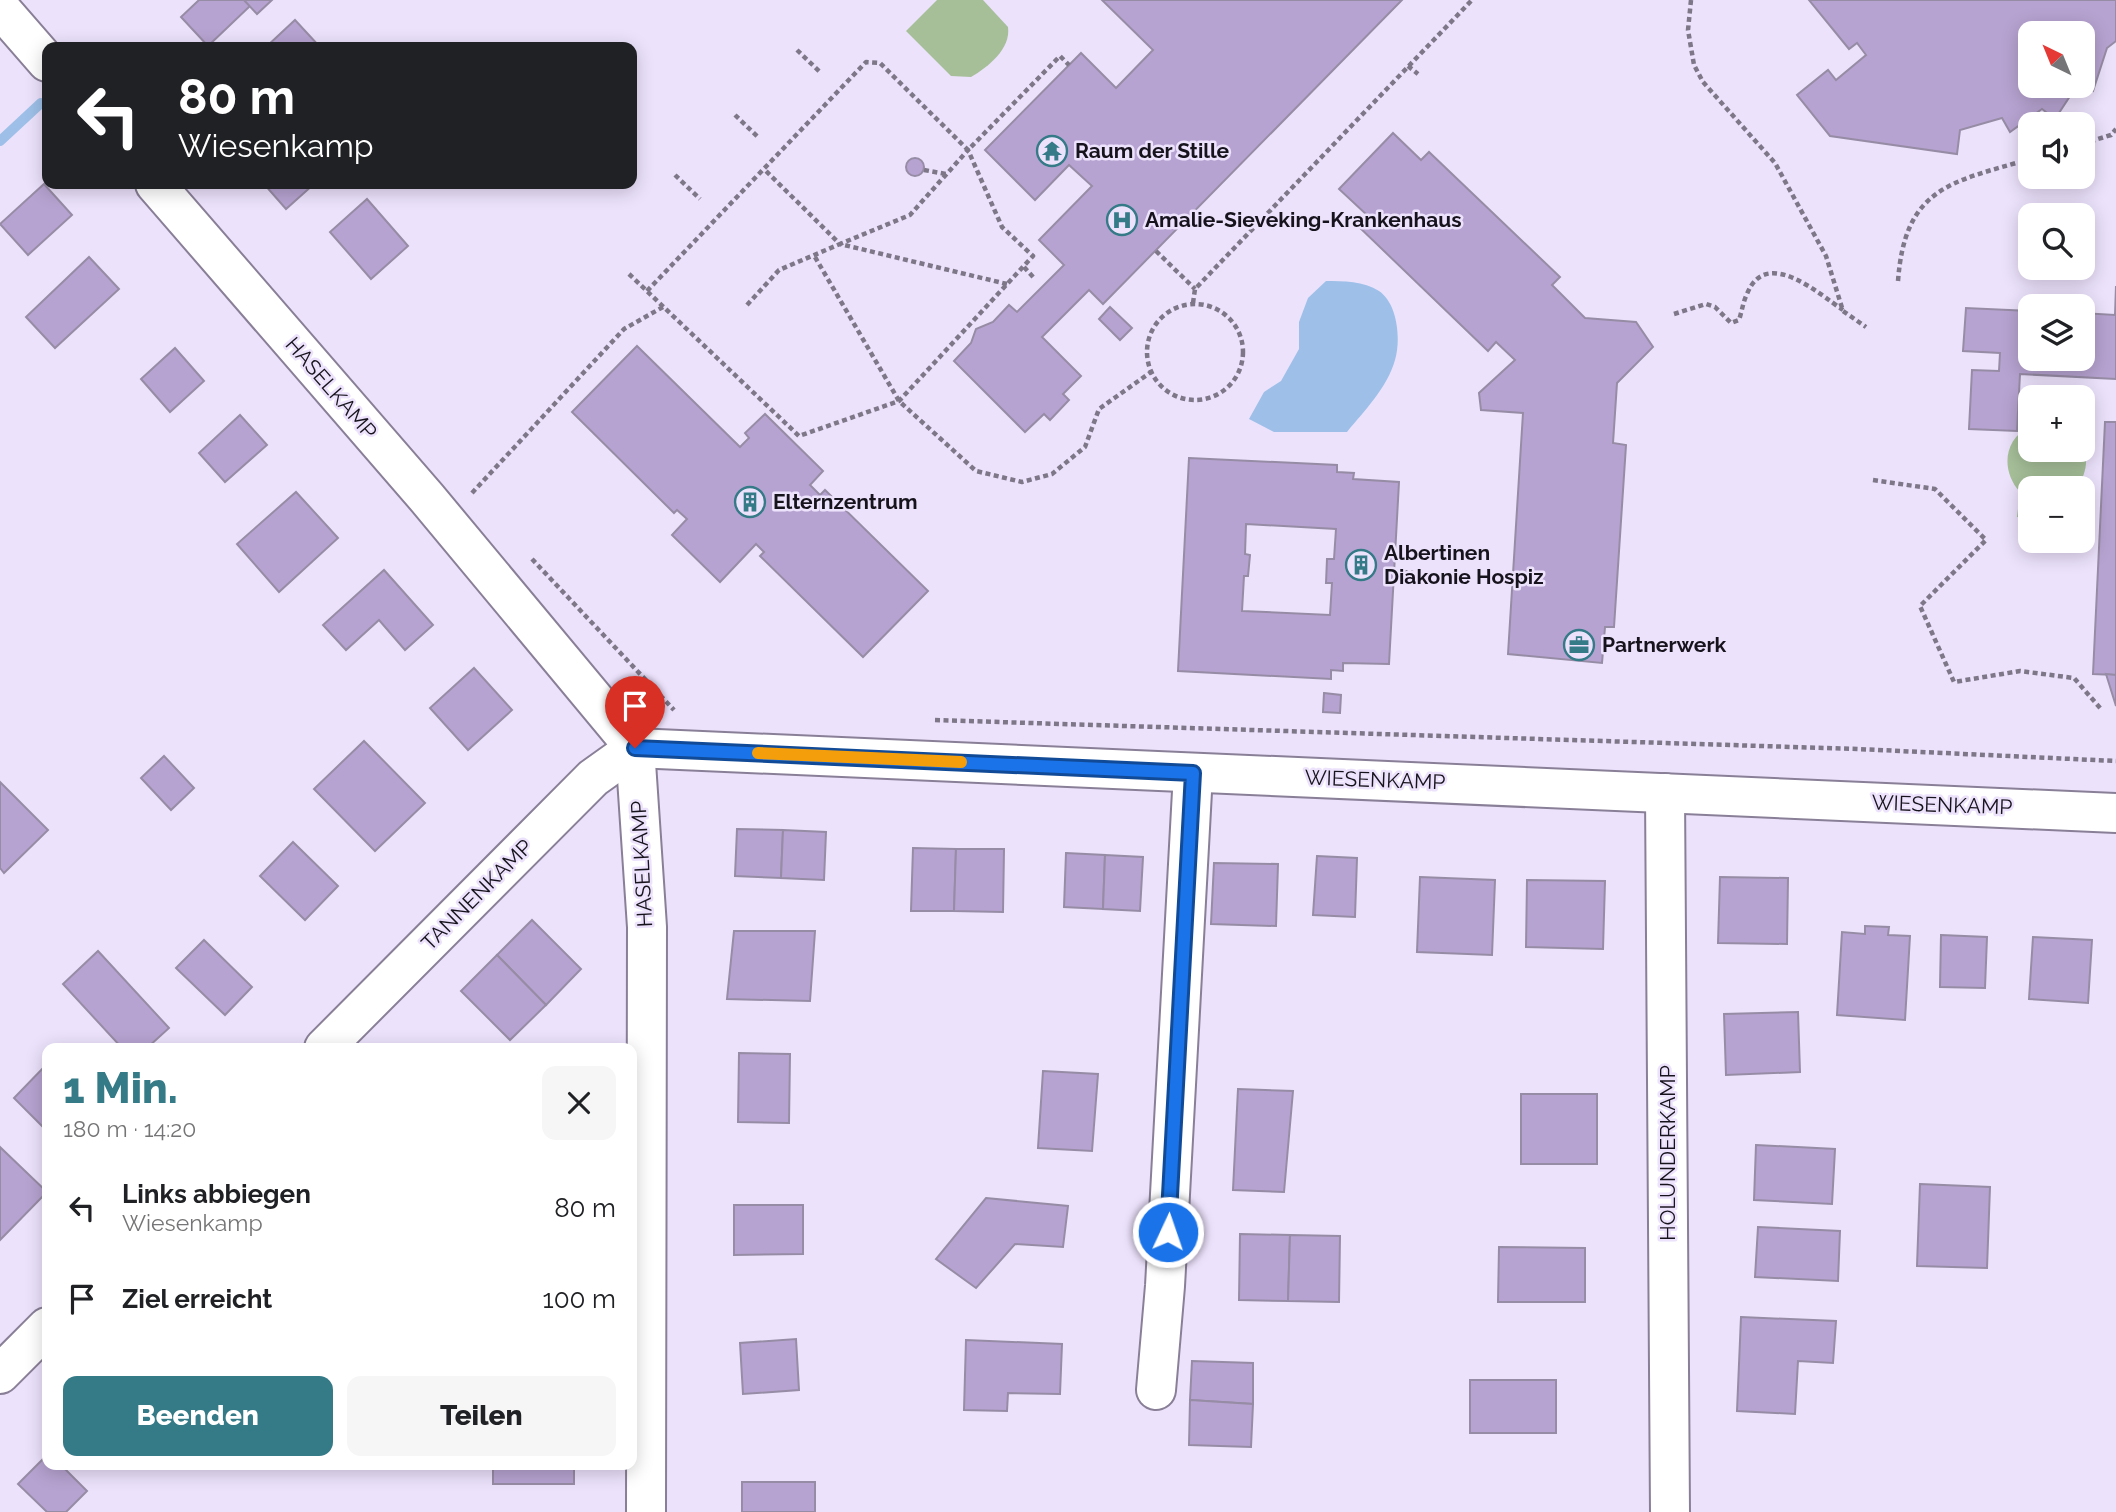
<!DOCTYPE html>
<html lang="de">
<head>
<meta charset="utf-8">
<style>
	body { margin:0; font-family:Raleway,sans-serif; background:#f6f6f6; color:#202124; height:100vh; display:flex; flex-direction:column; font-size:26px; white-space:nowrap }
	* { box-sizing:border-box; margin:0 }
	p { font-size:23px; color:#757577 }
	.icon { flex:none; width:38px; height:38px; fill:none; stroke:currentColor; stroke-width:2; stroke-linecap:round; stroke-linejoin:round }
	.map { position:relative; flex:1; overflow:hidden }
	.sheet { position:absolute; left:42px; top:1043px; width:595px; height:427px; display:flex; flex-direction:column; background:#fff; border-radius:14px; box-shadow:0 4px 18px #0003 }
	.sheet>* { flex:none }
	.guide { position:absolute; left:42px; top:42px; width:595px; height:147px; border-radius:14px; box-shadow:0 4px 18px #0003; background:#202124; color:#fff; overflow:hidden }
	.needle { width:46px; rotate:317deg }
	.buttons { position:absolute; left:2018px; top:21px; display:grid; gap:14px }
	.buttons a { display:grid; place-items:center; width:77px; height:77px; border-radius:14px; background:#fff; box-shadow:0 4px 18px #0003; font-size:35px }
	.pin { position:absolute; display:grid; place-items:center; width:60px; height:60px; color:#fff; margin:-72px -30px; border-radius:50% 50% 50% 0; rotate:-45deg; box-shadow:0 0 7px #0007 }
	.pin .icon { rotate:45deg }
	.me { position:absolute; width:77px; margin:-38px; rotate:3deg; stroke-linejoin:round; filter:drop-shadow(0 0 5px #0008) }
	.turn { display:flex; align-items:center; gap:24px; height:147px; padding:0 21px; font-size:32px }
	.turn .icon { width:91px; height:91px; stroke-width:2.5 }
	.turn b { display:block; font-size:49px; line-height:60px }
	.round { display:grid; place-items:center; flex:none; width:74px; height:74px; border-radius:14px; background:#f6f6f6 }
	.summary { display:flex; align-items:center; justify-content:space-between; height:119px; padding:0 21px }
	h1 { font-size:42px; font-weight:800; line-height:52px; color:#347a87 }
	.cta { display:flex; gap:14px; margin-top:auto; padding:14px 21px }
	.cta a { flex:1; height:80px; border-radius:14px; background:#347a87; color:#fff; font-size:28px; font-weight:800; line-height:80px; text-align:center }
	.cta a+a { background:#f6f6f6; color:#202124 }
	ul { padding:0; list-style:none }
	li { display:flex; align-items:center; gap:21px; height:91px; padding:0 21px }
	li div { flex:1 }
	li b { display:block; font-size:26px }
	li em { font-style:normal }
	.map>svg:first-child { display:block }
	.green { fill:#a6bf99 }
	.water { fill:#9ec0e8 }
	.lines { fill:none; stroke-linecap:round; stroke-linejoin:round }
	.stream { stroke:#9ec0e8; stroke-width:10 }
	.building { fill:#b7a3d1; stroke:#978ca5; stroke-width:2; fill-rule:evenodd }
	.minor-casing { stroke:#897f97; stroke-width:42 }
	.path { stroke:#7e7788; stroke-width:4.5; stroke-dasharray:5 3.5; stroke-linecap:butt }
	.minor { stroke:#fff; stroke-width:38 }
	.route-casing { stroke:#114b97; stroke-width:18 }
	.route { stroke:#1a73e8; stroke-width:12 }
	.slow { stroke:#f59e0b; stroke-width:12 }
	.labels { text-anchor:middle; stroke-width:5; stroke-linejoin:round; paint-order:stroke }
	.poi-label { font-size:21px; font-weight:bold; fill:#17131c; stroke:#ece2fc; text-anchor:start }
	.street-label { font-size:21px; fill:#17131c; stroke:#ece2fc }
</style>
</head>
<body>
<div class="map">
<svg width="2116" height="1512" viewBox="0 0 2116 1512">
	<rect width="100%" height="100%" fill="#ece2fc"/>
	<!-- green -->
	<g class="green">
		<path d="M937,0H983L1008,27C1011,49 988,67 971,77L951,76L906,31Z"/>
		<path d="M2030,426V450H2082L2083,445C2089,461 2086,475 2076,488H2030V519L2017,517L2020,492C2001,471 2003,440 2030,426Z"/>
	</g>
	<!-- water -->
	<path class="water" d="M1326,281C1343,281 1364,281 1379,291C1398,304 1401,340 1395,360C1387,388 1365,410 1347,432H1274L1249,419L1264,392L1281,381L1299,349V322L1308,298Z"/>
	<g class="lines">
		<!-- stream -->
		<path class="stream" d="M0,141L41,103"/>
	</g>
	<!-- building -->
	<g class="building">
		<path d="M199,0H244L250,6L208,46L181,17Z"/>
		<path d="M244,0H272L257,14Z"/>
		<path d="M1102,0H1402L1103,304L1089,290L1042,337L1081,376L1063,394L1069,400L1050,420L1044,414L1025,432L954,361L971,343L976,329L993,322L1009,305L1017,312L1064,265L1039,240L1092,186L1069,165L1035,200L985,150L1081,53L1116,88L1153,50Z"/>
		<path d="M1809,0H2116V41L2107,48L2093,91L2076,87L2055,119L2042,109L2010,132L2002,118L1960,130L1957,154L1830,136L1797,95L1828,70L1836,80L1866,55L1857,43L1849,49ZM2030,33H2082V86H2030Z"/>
		<path d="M295,20L320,47H266Z"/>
		<path d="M1393,133L1421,160L1429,152L1560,277L1552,285L1585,318L1636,322L1653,347L1617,383L1613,443L1626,445L1614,627H1605L1602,663L1508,654L1523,413L1481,410L1479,393L1515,360L1496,342L1488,351L1357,225L1367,215L1339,189Z"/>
		<circle cx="915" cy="167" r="9"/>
		<path d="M44,184L72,215L28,255L0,224Z"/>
		<path d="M264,184H314L286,209Z"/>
		<path d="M367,199L408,246L371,279L330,232Z"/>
		<path d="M89,257L119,289L55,348L26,317Z"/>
		<path d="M2116,286V379L2020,374L2017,431L1969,429L1972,370L1999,371L2000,353L1963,351L1966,308L2030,311V359H2082V313L2115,315Z"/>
		<path d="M1110,307L1132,328L1120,340L1099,319Z"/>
		<path d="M637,346L740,447L749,438L745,433L765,414L823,471L810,485L820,495L825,490L928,591L863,657L760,556L764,552L756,544L720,582L672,535L687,519L677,510L674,513L572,412Z"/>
		<path d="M175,348L204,381L170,412L141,379Z"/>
		<path d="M240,415L267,445L225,482L199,453Z"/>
		<path d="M2105,422H2116V675L2093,674Z"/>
		<path d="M1189,458L1337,465V472L1354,473L1353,479L1399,482L1389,664L1343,663V671L1331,670V679L1178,671ZM1246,524L1336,529L1334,559H1327L1326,583H1332L1330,615L1242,611L1244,576H1248L1250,555L1245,554Z"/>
		<path d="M296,492L338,538L279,592L237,544Z"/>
		<path d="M384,570L433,625L405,650L379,620L346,650L323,625Z"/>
		<path d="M474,668L512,710L468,750L430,708Z"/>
		<path d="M2106,674L2116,675V706Z"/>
		<path d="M1324,693L1341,695L1340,713L1323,712Z"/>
		<path d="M364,741L425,803L375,851L314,789Z"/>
		<path d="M164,756L194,788L171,810L141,778Z"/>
		<path d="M0,782L48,830L4,873L0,868Z"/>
		<path d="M737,829L783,830L781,878L735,876Z"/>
		<path d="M783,830L826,832L824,880L781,878Z"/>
		<path d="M293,842L338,886L305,920L260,876Z"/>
		<path d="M913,848L956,849L954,911H911Z"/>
		<path d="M956,849H1004L1003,912L954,911Z"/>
		<path d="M1066,853L1105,855L1103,909L1064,907Z"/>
		<path d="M1105,855L1143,857L1140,911L1103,909Z"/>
		<path d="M1317,856L1357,858L1355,917L1313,915Z"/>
		<path d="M1214,863L1278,864L1276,926L1211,924Z"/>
		<path d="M1420,877L1495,880L1492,955L1417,952Z"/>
		<path d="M1720,877L1788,878L1787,944L1718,943Z"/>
		<path d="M1527,880L1605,881L1603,949L1526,947Z"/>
		<path d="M532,920L581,969L546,1005L497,955Z"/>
		<path d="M1865,926L1889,927L1888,935L1910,936L1905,1020L1837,1015L1842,932L1865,934Z"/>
		<path d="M734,931H815L810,1001L727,999Z"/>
		<path d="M1941,935L1987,937L1985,988L1940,987Z"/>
		<path d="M2033,937L2092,940L2088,1003L2029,999Z"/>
		<path d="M204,940L252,987L225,1015L176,968Z"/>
		<path d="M98,951L169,1028L147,1048H122L63,984Z"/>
		<path d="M497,955L546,1005L510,1040L461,991Z"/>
		<path d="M1798,1012L1800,1072L1726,1075L1724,1014Z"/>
		<path d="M739,1053L790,1054L789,1123L738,1122Z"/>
		<path d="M47,1064V1131L14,1098Z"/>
		<path d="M1043,1071L1098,1074L1092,1151L1038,1148Z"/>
		<path d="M1238,1089L1293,1091L1284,1192L1233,1190Z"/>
		<rect x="1521" y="1094" width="76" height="70"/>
		<path d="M1756,1145L1835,1149L1832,1204L1754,1200Z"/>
		<path d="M0,1147L47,1192L0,1240Z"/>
		<path d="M1920,1184L1990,1187L1987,1268L1917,1266Z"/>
		<path d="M986,1198L1068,1206L1063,1247L1015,1244L976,1288L936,1259Z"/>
		<path d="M734,1205H803V1254L734,1255Z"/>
		<path d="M1758,1227L1840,1231L1838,1281L1755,1277Z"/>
		<path d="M1240,1234L1290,1235L1288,1301L1239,1300Z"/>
		<path d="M1290,1235L1340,1236L1339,1302L1288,1301Z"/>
		<path d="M1499,1247L1585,1248V1302H1498Z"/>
		<path d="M1741,1317L1836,1321L1833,1363L1798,1361L1795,1414L1737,1411Z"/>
		<path d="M796,1339L799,1390L743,1394L740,1343Z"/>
		<path d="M966,1340L1062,1344L1060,1394L1008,1393L1007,1411L964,1410Z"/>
		<path d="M1192,1361L1253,1363V1404L1190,1400Z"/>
		<rect x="1470" y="1380" width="86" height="53"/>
		<path d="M1190,1400L1253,1404L1251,1447L1189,1445Z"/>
		<path d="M47,1455V1465H61L87,1491L66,1512H47L18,1484Z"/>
		<rect x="493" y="1465" width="81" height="19"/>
		<rect x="742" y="1482" width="73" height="30"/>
	</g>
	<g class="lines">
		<!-- minor casing -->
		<g class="minor-casing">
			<g id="minor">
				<path d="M0,8L47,62"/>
				<path d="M155,184L427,498L635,748L647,927L646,1512"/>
				<path d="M635,748L2116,813"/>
				<path d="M1665,793L1670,1512"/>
				<path d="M324,1048L593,778L635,748"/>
				<path d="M0,1374L47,1327"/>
				<path d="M1156,1390L1165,1286L1193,773"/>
			</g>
		</g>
		<!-- path -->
		<g class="path">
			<path d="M1691,0L1688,30L1694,65L1703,82L1775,163L1826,256L1843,311L1866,327"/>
			<path d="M797,50L821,73"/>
			<path d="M1408,66L1418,74"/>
			<path d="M735,115L759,138"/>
			<path d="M2082,144L2111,135L2116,129"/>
			<path d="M924,170L946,174"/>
			<path d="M675,175L700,199"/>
			<path d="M1156,251L1195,289"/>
			<path d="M815,257L899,401L976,471L1022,482L1052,474L1085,447L1099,409L1151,372"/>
			<path d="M1024,267L1034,278"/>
			<path d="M629,274L799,436L899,401L1033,256L1002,227L968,150L910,215L840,244L764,169"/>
			<path d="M1898,281C1905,187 1951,182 2030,159"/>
			<path d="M647,291L866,62L880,63L968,150L1060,56L1069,65"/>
			<path d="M1193,303L1195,289L1472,0"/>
			<circle cx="1195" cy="352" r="48"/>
			<path d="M747,305L779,270L840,244L1007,284"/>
			<path d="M1674,314L1706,304L1715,307L1731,323L1739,320C1742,311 1743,302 1747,294C1766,246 1819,294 1843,310"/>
			<path d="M1873,480L1935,489L1986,540L1920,606L1954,682L2020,671L2074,678L2101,709"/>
			<path d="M472,493L624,329L663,307"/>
			<path d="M532,559L674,710"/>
			<path d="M1394,571L1413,573"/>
			<path d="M935,720L1857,749L2116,761"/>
		</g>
		<!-- minor -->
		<use href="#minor" class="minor"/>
	</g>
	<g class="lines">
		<!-- route casing -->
		<g class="route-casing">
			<path id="route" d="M635,748L1193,773L1168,1232"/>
		</g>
		<!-- route -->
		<use href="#route" class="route"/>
		<!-- slow -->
		<path class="slow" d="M758,753L961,762"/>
	</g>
	<!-- icons -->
	<defs>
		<g id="temple-ring" transform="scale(1.575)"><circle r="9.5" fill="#ece2fc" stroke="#347a87" stroke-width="1.5"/><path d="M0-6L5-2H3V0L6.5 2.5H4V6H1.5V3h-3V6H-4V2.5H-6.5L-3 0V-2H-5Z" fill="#347a87"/></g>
		<g id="hospital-ring" transform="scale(1.575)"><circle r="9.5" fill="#ece2fc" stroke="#347a87" stroke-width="1.5"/><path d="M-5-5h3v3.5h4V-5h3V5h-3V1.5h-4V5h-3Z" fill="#347a87"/></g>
		<g id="building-ring" transform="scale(1.575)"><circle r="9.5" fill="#ece2fc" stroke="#347a87" stroke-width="1.5"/><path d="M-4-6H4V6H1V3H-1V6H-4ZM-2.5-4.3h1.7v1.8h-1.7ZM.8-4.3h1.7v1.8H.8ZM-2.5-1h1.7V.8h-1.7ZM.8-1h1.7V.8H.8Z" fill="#347a87"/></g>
		<g id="office-ring" transform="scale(1.575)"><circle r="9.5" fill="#ece2fc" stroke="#347a87" stroke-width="1.5"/><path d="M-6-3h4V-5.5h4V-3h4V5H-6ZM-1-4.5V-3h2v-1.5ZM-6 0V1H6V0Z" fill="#347a87"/></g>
	</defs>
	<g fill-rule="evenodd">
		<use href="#temple-ring" x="1052" y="151"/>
		<use href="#hospital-ring" x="1122" y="220"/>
		<use href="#building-ring" x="750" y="502"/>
		<use href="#building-ring" x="1361" y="565"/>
		<use href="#office-ring" x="1579" y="645"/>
	</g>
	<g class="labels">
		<!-- poi labels -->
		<g class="poi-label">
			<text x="1075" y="158">Raum der Stille</text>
			<text x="1145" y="227">Amalie-Sieveking-Krankenhaus</text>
			<text x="773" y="509">Elternzentrum</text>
			<text x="1384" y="560">Albertinen<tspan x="1384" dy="24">Diakonie Hospiz</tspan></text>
			<text x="1602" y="652">Partnerwerk</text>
		</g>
		<!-- street labels -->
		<g class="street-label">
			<text transform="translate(331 388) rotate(49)" y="7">HASELKAMP</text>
			<text transform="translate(1375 780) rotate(2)" y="7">WIESENKAMP</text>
			<text transform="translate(1942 805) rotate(2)" y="7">WIESENKAMP</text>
			<text transform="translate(642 864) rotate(-93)" y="7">HASELKAMP</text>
			<text transform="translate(477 895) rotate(-45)" y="7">TANNENKAMP</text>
			<text transform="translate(1668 1153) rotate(-90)" y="7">HOLUNDERKAMP</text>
		</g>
	</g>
</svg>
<div class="buttons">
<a><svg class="needle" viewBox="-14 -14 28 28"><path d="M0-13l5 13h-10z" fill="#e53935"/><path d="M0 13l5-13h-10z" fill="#757577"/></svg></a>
<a><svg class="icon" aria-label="sound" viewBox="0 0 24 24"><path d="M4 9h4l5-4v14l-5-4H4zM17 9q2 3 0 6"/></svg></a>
<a><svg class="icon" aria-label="search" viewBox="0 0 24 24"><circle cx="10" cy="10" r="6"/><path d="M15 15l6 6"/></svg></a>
<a><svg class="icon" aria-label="layers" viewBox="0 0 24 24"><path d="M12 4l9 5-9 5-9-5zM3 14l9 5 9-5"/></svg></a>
<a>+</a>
<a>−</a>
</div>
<div class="pin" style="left:635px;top:748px;background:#d93025"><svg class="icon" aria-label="arrive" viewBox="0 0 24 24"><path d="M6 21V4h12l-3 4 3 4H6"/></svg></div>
<svg class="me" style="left:1168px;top:1232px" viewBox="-20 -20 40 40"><circle r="17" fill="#1a73e8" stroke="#fff" stroke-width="3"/><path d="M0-11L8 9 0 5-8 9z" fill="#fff"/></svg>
<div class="guide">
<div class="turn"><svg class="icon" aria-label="left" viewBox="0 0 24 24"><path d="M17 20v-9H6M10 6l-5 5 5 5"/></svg><div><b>80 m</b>Wiesenkamp</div></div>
</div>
<section class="sheet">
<div class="summary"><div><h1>1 Min.</h1><p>180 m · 14:20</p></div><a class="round"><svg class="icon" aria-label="close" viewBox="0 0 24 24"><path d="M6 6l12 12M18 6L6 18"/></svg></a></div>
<ul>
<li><svg class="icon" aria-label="left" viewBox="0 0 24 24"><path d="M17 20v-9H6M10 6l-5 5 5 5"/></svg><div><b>Links abbiegen</b><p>Wiesenkamp</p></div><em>80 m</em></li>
<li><svg class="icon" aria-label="arrive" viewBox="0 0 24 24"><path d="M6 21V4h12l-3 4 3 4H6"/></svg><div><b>Ziel erreicht</b></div><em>100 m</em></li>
</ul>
<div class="cta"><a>Beenden</a><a>Teilen</a></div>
</section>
</div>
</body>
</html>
